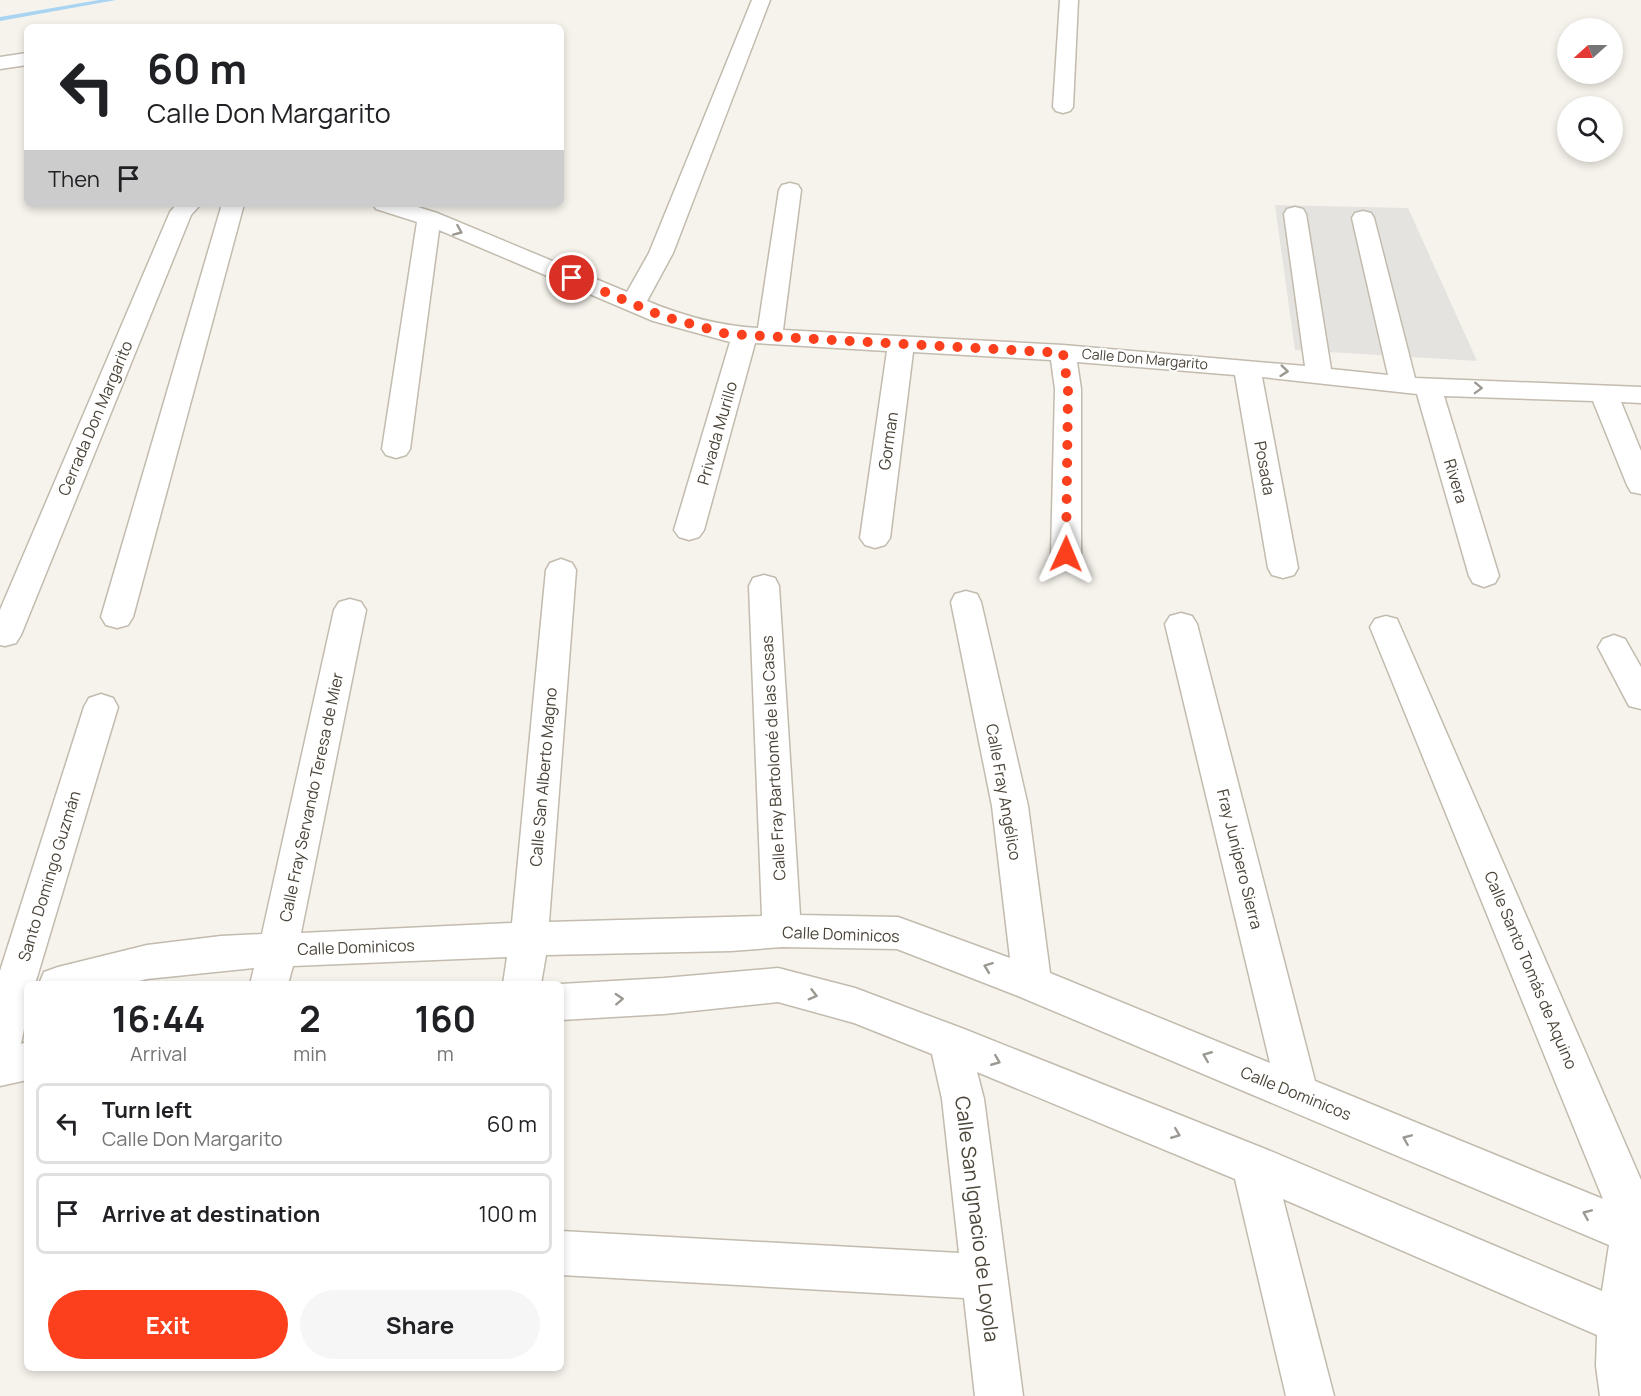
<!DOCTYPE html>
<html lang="en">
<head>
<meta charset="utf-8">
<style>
	body { margin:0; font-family:Manrope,sans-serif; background:#f6f6f6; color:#202124; height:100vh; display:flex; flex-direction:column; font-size:22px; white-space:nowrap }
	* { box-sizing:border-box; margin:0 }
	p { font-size:20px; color:#757577 }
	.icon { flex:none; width:33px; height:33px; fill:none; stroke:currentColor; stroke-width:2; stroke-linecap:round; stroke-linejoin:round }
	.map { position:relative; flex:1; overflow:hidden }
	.sheet { position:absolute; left:24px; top:981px; width:540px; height:390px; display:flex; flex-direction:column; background:#fff; border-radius:9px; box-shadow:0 3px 9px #0003 }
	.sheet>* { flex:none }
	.guide { position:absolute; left:24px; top:24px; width:540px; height:183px; border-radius:9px; box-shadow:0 3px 9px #0003; background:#fff; color:#202124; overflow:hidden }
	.needle { width:39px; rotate:249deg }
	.fabs { position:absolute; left:1557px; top:18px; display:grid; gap:12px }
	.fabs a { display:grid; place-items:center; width:66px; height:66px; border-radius:50%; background:#fff; box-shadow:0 3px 9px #0003; font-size:30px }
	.pin { position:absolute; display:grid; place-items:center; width:51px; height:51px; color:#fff; margin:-26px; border:3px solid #fff; border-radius:50%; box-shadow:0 2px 6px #0007 }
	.me { position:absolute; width:66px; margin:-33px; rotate:1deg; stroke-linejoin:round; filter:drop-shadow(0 0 4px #0008) }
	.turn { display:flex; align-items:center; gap:21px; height:126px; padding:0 24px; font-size:27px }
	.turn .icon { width:78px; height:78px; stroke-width:2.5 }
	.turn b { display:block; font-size:42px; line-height:51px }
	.then { display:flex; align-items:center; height:57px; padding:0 24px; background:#0003; gap:12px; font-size:22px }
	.eta { display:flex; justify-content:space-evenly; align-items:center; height:102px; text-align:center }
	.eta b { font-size:36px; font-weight:700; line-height:42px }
	.primary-button { display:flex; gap:12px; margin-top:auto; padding:12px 24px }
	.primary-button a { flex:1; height:69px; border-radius:36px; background:#fc3f1d; color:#fff; font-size:24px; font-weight:700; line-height:69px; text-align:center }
	.primary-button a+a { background:#f6f6f6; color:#202124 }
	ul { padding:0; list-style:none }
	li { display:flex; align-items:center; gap:18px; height:81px; margin:0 12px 9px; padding:0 12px; border:3px solid #e0e0e0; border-radius:9px }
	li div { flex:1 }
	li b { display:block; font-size:22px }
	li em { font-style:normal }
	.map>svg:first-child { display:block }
	.parking { fill:#e5e3e0 }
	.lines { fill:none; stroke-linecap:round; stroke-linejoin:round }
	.stream { fill:#a9d4f2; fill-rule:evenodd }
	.minor-casing { stroke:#c2bbae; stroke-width:3 }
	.minor { fill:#fff; fill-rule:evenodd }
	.oneway { stroke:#9c9892 }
	.route { stroke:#fc3f1d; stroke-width:10; stroke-dasharray:0 18 }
	.labels { text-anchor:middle; stroke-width:4.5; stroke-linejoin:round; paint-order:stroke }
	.far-street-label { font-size:14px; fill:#4b4439; stroke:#fff }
	.street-label { font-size:16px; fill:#4b4439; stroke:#fff }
	.near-street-label { font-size:20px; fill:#4b4439; stroke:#fff }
</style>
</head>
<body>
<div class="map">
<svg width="1641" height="1396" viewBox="0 0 1641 1396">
	<rect width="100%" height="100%" fill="#f6f3ec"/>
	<!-- parking -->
	<path class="parking" d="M1275,205L1408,208L1477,361L1295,350Z"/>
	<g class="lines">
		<!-- stream -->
		<path class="stream" d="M99,0H116L0,21V17Z"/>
		<!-- minor casing -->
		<g class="minor-casing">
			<g id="minor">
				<path d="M752,0H770L673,253L647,301C683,316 719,326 758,328L779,190L782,185L790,183L798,185L801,190L783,330L1063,345L1305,366L1284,214L1287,209L1295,207L1303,209L1306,214L1331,369L1388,375L1352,218L1355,213L1363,211L1371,213L1374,218L1415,378L1641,387V403L1621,402L1641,451V494L1631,492L1627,485L1593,401L1444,396L1499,576L1495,583L1484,587L1473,583L1469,576L1417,394L1262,377L1298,568L1294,575L1283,578L1272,575L1268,568L1235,375L1077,362L1081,389V554L1077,561L1066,564L1055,561L1051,554L1055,389L1051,360L913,352L890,538L885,545L875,548L865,545L860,538L887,351L755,343L704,530L699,537L689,540L679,537L674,530L730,342L653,321L439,230L410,449L406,455L396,458L386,455L382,449L417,222L376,209L373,204H408L437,213L627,292L649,253Z"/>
				<path d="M1060,0H1078L1073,107L1070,111L1063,113L1056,111L1053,107Z"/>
				<path d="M27,53V65L0,69V57Z"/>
				<path d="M177,204H201L191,215L21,635L16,643L5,646L0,645V610L170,212Z"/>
				<path d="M222,204H244L133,617L128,625L117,628L106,625L101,617Z"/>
				<path d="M561,559L572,563L576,570L549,922L762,916L749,586L753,578L764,575L775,578L779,586L800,915L898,917L1010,958L992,806L951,602L955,594L966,591L977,594L981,602L1028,806L1050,973L1270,1063L1165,624L1170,616L1181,613L1192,616L1197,624L1315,1081L1603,1199L1370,627L1375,619L1386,616L1397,619L1641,1180V1396H1600L1596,1366L1597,1335L1283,1199L1334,1396H1286L1235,1179L977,1072L984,1099L1023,1396H975L964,1298L561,1275V1231L959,1253L942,1099L932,1054L854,1023L778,1002L664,1014L561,1020V984L664,978L778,968L855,988L964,1029L1268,1150L1602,1291L1609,1245L1018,996L897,949L782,947L731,951L546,955L541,984H503L507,957L293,966L288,984H250L254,968L147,979L127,984H39L44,972L58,967L147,945L221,936L262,934L334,610L339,602L350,599L361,602L366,610L301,933L512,923L546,570L550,563Z"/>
				<path d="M1614,635L1625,639L1641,667V709L1629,706L1598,647L1603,639Z"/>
				<path d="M101,694L113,698L118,707L35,984H27V1015L21,1044L27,1042V1080L0,1086V971L84,707L89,698Z"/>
			</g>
		</g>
		<!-- minor -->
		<use href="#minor" class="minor"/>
	</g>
	<!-- one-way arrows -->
	<defs><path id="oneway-chevron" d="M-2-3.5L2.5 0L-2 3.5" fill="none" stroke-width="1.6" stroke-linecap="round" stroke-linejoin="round" transform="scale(1.5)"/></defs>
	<g class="oneway">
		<use href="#oneway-chevron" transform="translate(458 231) rotate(23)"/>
		<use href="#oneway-chevron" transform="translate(1284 371) rotate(6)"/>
		<use href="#oneway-chevron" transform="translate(1478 388) rotate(2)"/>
		<use href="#oneway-chevron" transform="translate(988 967) rotate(-159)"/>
		<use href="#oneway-chevron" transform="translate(813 995) rotate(15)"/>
		<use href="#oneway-chevron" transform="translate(619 999) rotate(-3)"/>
		<use href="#oneway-chevron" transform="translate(1207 1056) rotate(-158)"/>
		<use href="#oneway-chevron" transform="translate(996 1061) rotate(22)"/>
		<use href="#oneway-chevron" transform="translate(1176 1134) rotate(22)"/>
		<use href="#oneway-chevron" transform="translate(1407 1139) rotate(-157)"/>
		<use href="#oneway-chevron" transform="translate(1587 1214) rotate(-157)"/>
	</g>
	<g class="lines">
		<!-- route -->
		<path class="route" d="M572,278L662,316L727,334L1063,353L1068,389L1066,554"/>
	</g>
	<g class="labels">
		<!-- far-street labels -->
		<g class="far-street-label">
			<text transform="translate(1145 359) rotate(5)" y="5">Calle Don Margarito</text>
		</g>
		<!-- street labels -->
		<g class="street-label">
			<text transform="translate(95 418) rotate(-67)" y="6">Cerrada Don Margarito</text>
			<text transform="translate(717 433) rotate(-74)" y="6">Privada Murillo</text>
			<text transform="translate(888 441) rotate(-82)" y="6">Gorman</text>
			<text transform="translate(1265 468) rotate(80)" y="6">Posada</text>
			<text transform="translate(1456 481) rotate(73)" y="6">Rivera</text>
			<text transform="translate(773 758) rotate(-93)" y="6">Calle Fray Bartolomé de las Casas</text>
			<text transform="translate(543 777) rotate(-85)" y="6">Calle San Alberto Magno</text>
			<text transform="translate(1004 792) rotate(80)" y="6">Calle Fray Angélico</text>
			<text transform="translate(311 797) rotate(-78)" y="6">Calle Fray Servando Teresa de Mier</text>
			<text transform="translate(1240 859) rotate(76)" y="6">Fray Junípero Sierra</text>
			<text transform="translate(49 876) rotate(-73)" y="6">Santo Domingo Guzmán</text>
			<text transform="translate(841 934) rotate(2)" y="6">Calle Dominicos</text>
			<text transform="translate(356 947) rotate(-2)" y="6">Calle Dominicos</text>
			<text transform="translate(1531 970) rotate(67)" y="6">Calle Santo Tomás de Aquino</text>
			<text transform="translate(1296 1093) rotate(22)" y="6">Calle Dominicos</text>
		</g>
		<!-- near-street labels -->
		<g class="near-street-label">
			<text transform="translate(977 1219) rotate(83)" y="7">Calle San Ignacio de Loyola</text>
		</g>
	</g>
</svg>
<div class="fabs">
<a><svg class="needle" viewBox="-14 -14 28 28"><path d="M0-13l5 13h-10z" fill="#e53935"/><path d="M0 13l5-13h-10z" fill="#757577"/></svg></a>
<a><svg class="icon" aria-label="search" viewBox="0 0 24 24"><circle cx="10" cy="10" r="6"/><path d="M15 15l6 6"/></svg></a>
</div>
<div class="pin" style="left:572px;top:278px;background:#d93025"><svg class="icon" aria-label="arrive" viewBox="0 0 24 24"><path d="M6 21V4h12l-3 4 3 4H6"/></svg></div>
<svg class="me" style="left:1066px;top:554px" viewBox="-20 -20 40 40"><path d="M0-17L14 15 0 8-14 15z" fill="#fc3f1d" stroke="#fff" stroke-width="4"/></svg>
<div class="guide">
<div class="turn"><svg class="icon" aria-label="left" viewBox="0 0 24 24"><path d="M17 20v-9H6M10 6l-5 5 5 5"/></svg><div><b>60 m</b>Calle Don Margarito</div></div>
<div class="then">Then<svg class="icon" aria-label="arrive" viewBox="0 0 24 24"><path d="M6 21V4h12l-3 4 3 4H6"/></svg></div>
</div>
<section class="sheet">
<div class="eta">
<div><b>16:44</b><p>Arrival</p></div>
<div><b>2</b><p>min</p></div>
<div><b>160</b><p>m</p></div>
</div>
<ul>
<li><svg class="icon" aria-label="left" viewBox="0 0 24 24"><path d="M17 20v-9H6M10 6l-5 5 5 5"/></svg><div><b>Turn left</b><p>Calle Don Margarito</p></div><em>60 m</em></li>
<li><svg class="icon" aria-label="arrive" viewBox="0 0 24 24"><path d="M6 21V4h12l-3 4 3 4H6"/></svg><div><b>Arrive at destination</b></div><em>100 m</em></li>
</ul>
<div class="primary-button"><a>Exit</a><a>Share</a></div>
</section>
</div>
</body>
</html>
